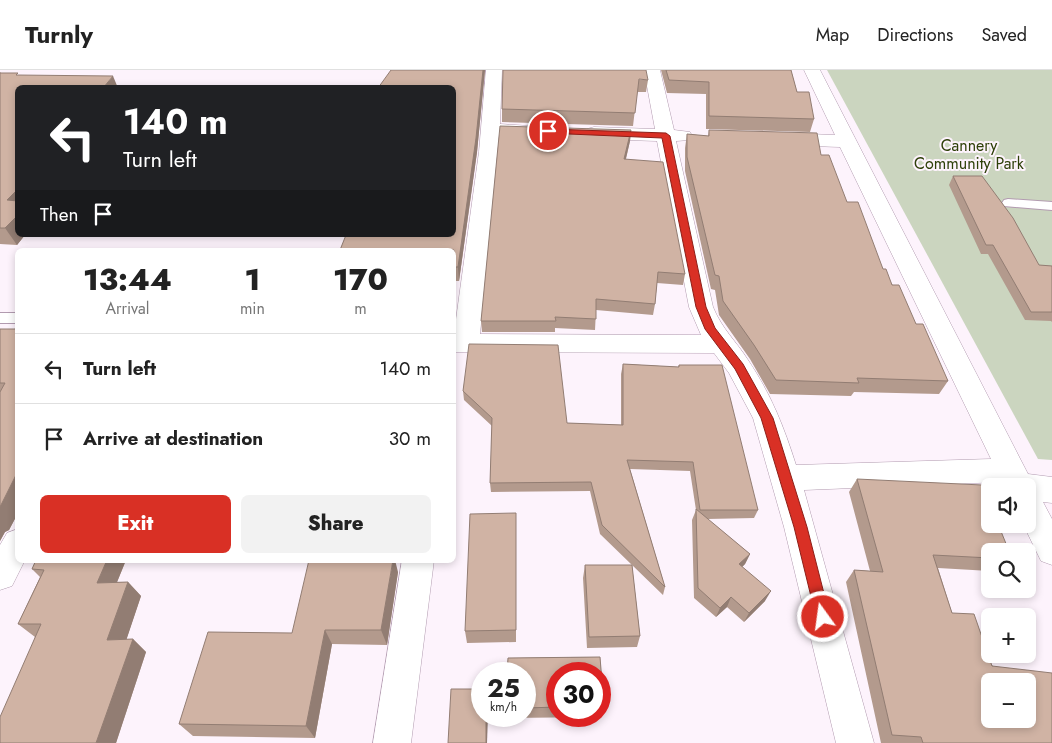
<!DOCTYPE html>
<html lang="en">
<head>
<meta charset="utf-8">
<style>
	body { margin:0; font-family:Jost,sans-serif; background:#f2f2f2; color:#222; height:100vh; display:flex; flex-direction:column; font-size:19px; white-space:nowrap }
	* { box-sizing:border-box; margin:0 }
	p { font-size:16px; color:#767676 }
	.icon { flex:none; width:28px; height:28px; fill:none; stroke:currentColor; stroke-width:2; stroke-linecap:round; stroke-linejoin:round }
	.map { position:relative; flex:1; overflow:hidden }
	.drawer { position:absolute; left:15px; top:178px; width:441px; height:315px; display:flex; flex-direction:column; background:#fff; border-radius:8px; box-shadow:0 2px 8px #0003 }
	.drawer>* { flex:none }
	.banner { position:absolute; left:15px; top:15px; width:441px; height:152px; border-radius:8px; box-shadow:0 2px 8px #0003; background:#202124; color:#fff; overflow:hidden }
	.fabs { position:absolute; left:981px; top:408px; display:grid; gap:10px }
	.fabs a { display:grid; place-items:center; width:55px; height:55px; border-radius:8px; background:#fff; box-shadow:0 2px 8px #0003; font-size:25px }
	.speed { position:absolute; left:471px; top:592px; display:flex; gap:10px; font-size:25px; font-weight:700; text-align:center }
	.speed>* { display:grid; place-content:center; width:65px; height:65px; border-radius:50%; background:#fff; box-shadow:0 2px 8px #0003; line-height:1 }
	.speed small { font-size:12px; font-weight:400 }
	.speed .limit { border:8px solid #d22; background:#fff; color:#111 }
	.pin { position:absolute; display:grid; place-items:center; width:42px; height:42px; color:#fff; margin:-21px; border:2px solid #fff; border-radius:50%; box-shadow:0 1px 5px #0007 }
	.me { position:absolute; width:55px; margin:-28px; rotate:346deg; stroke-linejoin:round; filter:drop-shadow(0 0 4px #0008) }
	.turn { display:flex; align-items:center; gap:18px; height:105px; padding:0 25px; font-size:22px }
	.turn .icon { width:65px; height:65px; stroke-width:2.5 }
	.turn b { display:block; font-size:35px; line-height:42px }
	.then { display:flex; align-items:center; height:48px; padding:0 25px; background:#0003; gap:10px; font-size:19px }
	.eta { display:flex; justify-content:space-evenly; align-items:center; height:85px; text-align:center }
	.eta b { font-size:30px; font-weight:800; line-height:35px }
	.cta { display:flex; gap:10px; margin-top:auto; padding:10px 25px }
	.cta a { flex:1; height:58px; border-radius:8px; background:#d93025; color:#fff; font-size:20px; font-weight:800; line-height:58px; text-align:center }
	.cta a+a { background:#f2f2f2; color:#222 }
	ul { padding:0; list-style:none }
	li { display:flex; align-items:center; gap:15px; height:70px; padding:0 25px; border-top:1px solid #e0e0e0 }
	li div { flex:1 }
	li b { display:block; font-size:19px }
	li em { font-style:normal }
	header { display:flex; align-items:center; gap:30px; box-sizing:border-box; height:70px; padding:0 25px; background:#fff; border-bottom:1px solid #e0e0e0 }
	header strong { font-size:24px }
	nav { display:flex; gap:28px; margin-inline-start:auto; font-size:18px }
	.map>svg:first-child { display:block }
	.green { fill:#cbd5bf }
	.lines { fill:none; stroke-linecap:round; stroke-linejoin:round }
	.service-casing { stroke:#b29bb0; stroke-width:2 }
	.minor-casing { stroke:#b29bb0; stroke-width:1 }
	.service { fill:#fff; fill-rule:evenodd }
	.minor { fill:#fff; fill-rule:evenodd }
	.wall { fill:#b39a8d; fill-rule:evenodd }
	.shaded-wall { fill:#927d73 }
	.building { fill:#d0b3a4; stroke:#927d73; fill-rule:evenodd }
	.route { fill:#d93025; stroke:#8d1f18 }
	.labels { text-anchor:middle; stroke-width:4; stroke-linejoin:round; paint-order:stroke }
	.far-park-label { font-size:16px; fill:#2d3f08; stroke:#fdf3fc }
</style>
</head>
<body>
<header>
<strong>Turnly</strong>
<nav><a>Map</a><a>Directions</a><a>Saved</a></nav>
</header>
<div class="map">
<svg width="1052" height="673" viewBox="0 0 1052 673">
	<rect width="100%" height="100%" fill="#fdf3fc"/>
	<!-- green -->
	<path class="green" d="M827,0H1052V390L1038,389Z"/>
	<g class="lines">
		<!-- service casing -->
		<g class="service-casing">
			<g id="service">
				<path d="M1008,129L1052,132V140L1004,136L1002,133L1004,130Z"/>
				<rect x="0" y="243" width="18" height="10"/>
			</g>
		</g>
		<!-- minor casing -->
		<g class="minor-casing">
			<g id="minor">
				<path d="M486,0H502L500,54L545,57L547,61L545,65H499L480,264L701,265L689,237L657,71L594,69L587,67L585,63L587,59L594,57L655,59L644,0H660L674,60L690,62L692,66L690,70L676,71L713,237C722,259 736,271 748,290C771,324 784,357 796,395L991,389L840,77L781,75L774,73L771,69L774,65L781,63L835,65L804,0H820L1028,404L1052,407V433L1043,432L1052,449V495L1041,491L1023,454H1028V416H1004L1002,412L804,420L874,673H836L784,457L753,348L729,303L714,283L454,282V264L479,82Z"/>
				<path d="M18,459V490H25L12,516L0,520V475L7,463Z"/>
				<path d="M402,490H434L411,673H373Z"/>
			</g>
		</g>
		<!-- service -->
		<use href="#service" class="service"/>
		<!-- minor -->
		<use href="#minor" class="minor"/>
	</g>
	<!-- wall -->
	<g class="wall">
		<path d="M391,0H485L477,82L459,211H454V165Z"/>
		<path d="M503,0L648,10L646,22H637L633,56L502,52V39Z"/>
		<path d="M661,0H791L797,22L814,49L810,62L706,59V24L667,23Z"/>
		<path d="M0,2L18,18V165H25L17,175L0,174Z"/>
		<path d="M631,60L630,71L626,89L685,204L683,215L657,213L655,234L653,245L596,240L595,260L555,258V262H482L481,251Z"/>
		<path d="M709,60L821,85L883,199L916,254L948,311L939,324L854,322L851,326L770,324L750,289L719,245L715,220L711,219L685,101V78L687,64L708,66Z"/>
		<path d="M953,106L1039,195L1052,196V252L1051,251L1025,250L988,184H981L949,115Z"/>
		<path d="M18,255V443L9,460L5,462L0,471V259H15Z"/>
		<path d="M623,294L678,297L679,295L758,440L754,448L707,449L750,484L745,494L742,497L765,531L744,552L727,537L716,547L694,528L692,450L696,440L690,401L630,399L665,517L663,525L632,495L640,566L637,577L587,578L583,508L585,495H632L600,464L590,421L491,422L490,413L492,356L464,330L463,321L567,353L621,355V304Z"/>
		<path d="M857,409L990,481V501L938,498L952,543L1052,673H881L846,512L854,500L870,501L849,422Z"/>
		<path d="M516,443V572L467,573L465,561Z"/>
		<path d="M36,490H126L117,512H128L141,526L126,570L133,569L146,582L116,673H0L35,567L18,554L40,507L32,499Z"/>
		<path d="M398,502L387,575L332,574L315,668L193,666L179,654Z"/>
		<path d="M600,587L604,637L601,647L508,648V646H525V604H507L508,588ZM558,604H600V646H558Z"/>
	</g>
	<!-- shaded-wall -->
	<g class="shaded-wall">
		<path d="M483,0H485L477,82L459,211L458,197Z"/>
		<path d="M113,6L118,18H103Z"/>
		<path d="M631,60L630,71L623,100L624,89Z"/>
		<path d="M18,119V165H25L17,175L5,158L7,130Z"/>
		<path d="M18,401V443L9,460L5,462L0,471V437Z"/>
		<path d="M750,484L745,494L735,504L739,494Z"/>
		<path d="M107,490H126L111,527L97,513Z"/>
		<path d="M393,490H395L398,502L387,575L381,560Z"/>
		<path d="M128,512L141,526L122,583L107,570Z"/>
		<path d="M771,521L765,531L744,552L749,543Z"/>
		<path d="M731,527L727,537L716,547L720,538Z"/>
		<path d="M325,560L332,574L315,668L306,656Z"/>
		<path d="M133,569L146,582L116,673H96Z"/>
		<path d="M486,646H488L487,673H486Z"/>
	</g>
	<!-- building -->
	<g class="building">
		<path d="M391,0H483L476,68L458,197H454V180H340L346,165H454V18H378Z"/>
		<path d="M503,0H646L648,10L639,9L635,43L502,39Z"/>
		<path d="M666,0H791L797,22H809L814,49L709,46V12L669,10Z"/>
		<path d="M0,3H18L16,5L113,6L103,18H18V119L7,130L18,131V145L5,158H0Z"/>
		<path d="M500,56L631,60L624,89L663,92L685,204L658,202L655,234L596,229V249L555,247L556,251H481Z"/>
		<path d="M709,60L817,63L821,85H829L847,132H858L883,199H886L892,215H899L916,254H923L948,311L857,308L859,313L776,310L754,275L723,231L719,206L715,205L687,87V64L709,66Z"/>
		<path d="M953,106H982L1013,148L1039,195L1052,196V242H1031L993,175H986Z"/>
		<path d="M18,255V401L0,437V322L5,313H0V259H15Z"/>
		<path d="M469,274L558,275L567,353L623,355V294L679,297V295H722L758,440H700L693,392L627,390L665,517L602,455L591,412L490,413L492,348L463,321Z"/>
		<path d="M857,409L982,415L990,434V454H998L1009,481H990V488L933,485L952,543L974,544L992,596L1052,603V673H923L921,667L892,665L854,500L883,502ZM990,611H1028V649H990Z"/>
		<path d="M696,439L750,484L739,494L771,521L749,543L731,527L720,538L698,518Z"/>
		<path d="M516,443V560L465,561L470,444Z"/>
		<path d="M36,490H107L97,513L128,512L107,570L133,569L96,673H0V647L41,554H18L44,500L32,499Z"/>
		<path d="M309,490H393L381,560H325L306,656L179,654L208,562L292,563Z"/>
		<path d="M585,495H632L640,566L589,567Z"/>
		<path d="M600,587L604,637H600V604H558V637L525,638V604H507L508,588Z"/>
		<path d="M451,619H482V646H486V673H448Z"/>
	</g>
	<!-- route -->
	<path class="route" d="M548,59L666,63L670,66L706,237L715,258L743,294L773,348L807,457L830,547L828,552L823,554L818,552L816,547L794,457L761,348L735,299L705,259L696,237L662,68L546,63V59Z"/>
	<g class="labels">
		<!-- far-park labels -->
		<g class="far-park-label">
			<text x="969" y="81">Cannery<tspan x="969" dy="18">Community Park</tspan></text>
		</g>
	</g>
</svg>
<div class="fabs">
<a><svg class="icon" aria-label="sound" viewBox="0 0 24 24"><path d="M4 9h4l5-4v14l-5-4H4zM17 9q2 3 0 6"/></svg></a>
<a><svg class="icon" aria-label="search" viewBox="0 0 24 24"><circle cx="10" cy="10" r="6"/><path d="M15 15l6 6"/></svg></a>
<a>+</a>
<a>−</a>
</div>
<div class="speed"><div>25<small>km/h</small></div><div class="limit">30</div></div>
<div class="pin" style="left:548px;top:61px;background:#d93025"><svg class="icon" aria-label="arrive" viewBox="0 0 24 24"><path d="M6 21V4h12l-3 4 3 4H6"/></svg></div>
<svg class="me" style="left:823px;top:547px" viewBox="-20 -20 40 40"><circle r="17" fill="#d93025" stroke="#fff" stroke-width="3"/><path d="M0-11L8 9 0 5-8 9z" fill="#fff"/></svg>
<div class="banner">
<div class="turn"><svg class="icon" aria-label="left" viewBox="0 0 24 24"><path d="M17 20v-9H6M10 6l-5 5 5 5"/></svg><div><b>140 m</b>Turn left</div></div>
<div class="then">Then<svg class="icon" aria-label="arrive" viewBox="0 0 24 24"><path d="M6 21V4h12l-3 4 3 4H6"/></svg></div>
</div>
<section class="drawer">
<div class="eta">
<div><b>13:44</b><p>Arrival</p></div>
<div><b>1</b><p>min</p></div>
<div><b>170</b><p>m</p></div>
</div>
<ul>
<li><svg class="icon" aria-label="left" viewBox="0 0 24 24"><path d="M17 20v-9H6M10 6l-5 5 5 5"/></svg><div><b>Turn left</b></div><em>140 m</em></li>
<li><svg class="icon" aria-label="arrive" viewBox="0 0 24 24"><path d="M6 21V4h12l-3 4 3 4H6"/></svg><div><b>Arrive at destination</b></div><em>30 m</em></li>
</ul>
<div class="cta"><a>Exit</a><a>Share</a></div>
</section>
</div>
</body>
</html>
